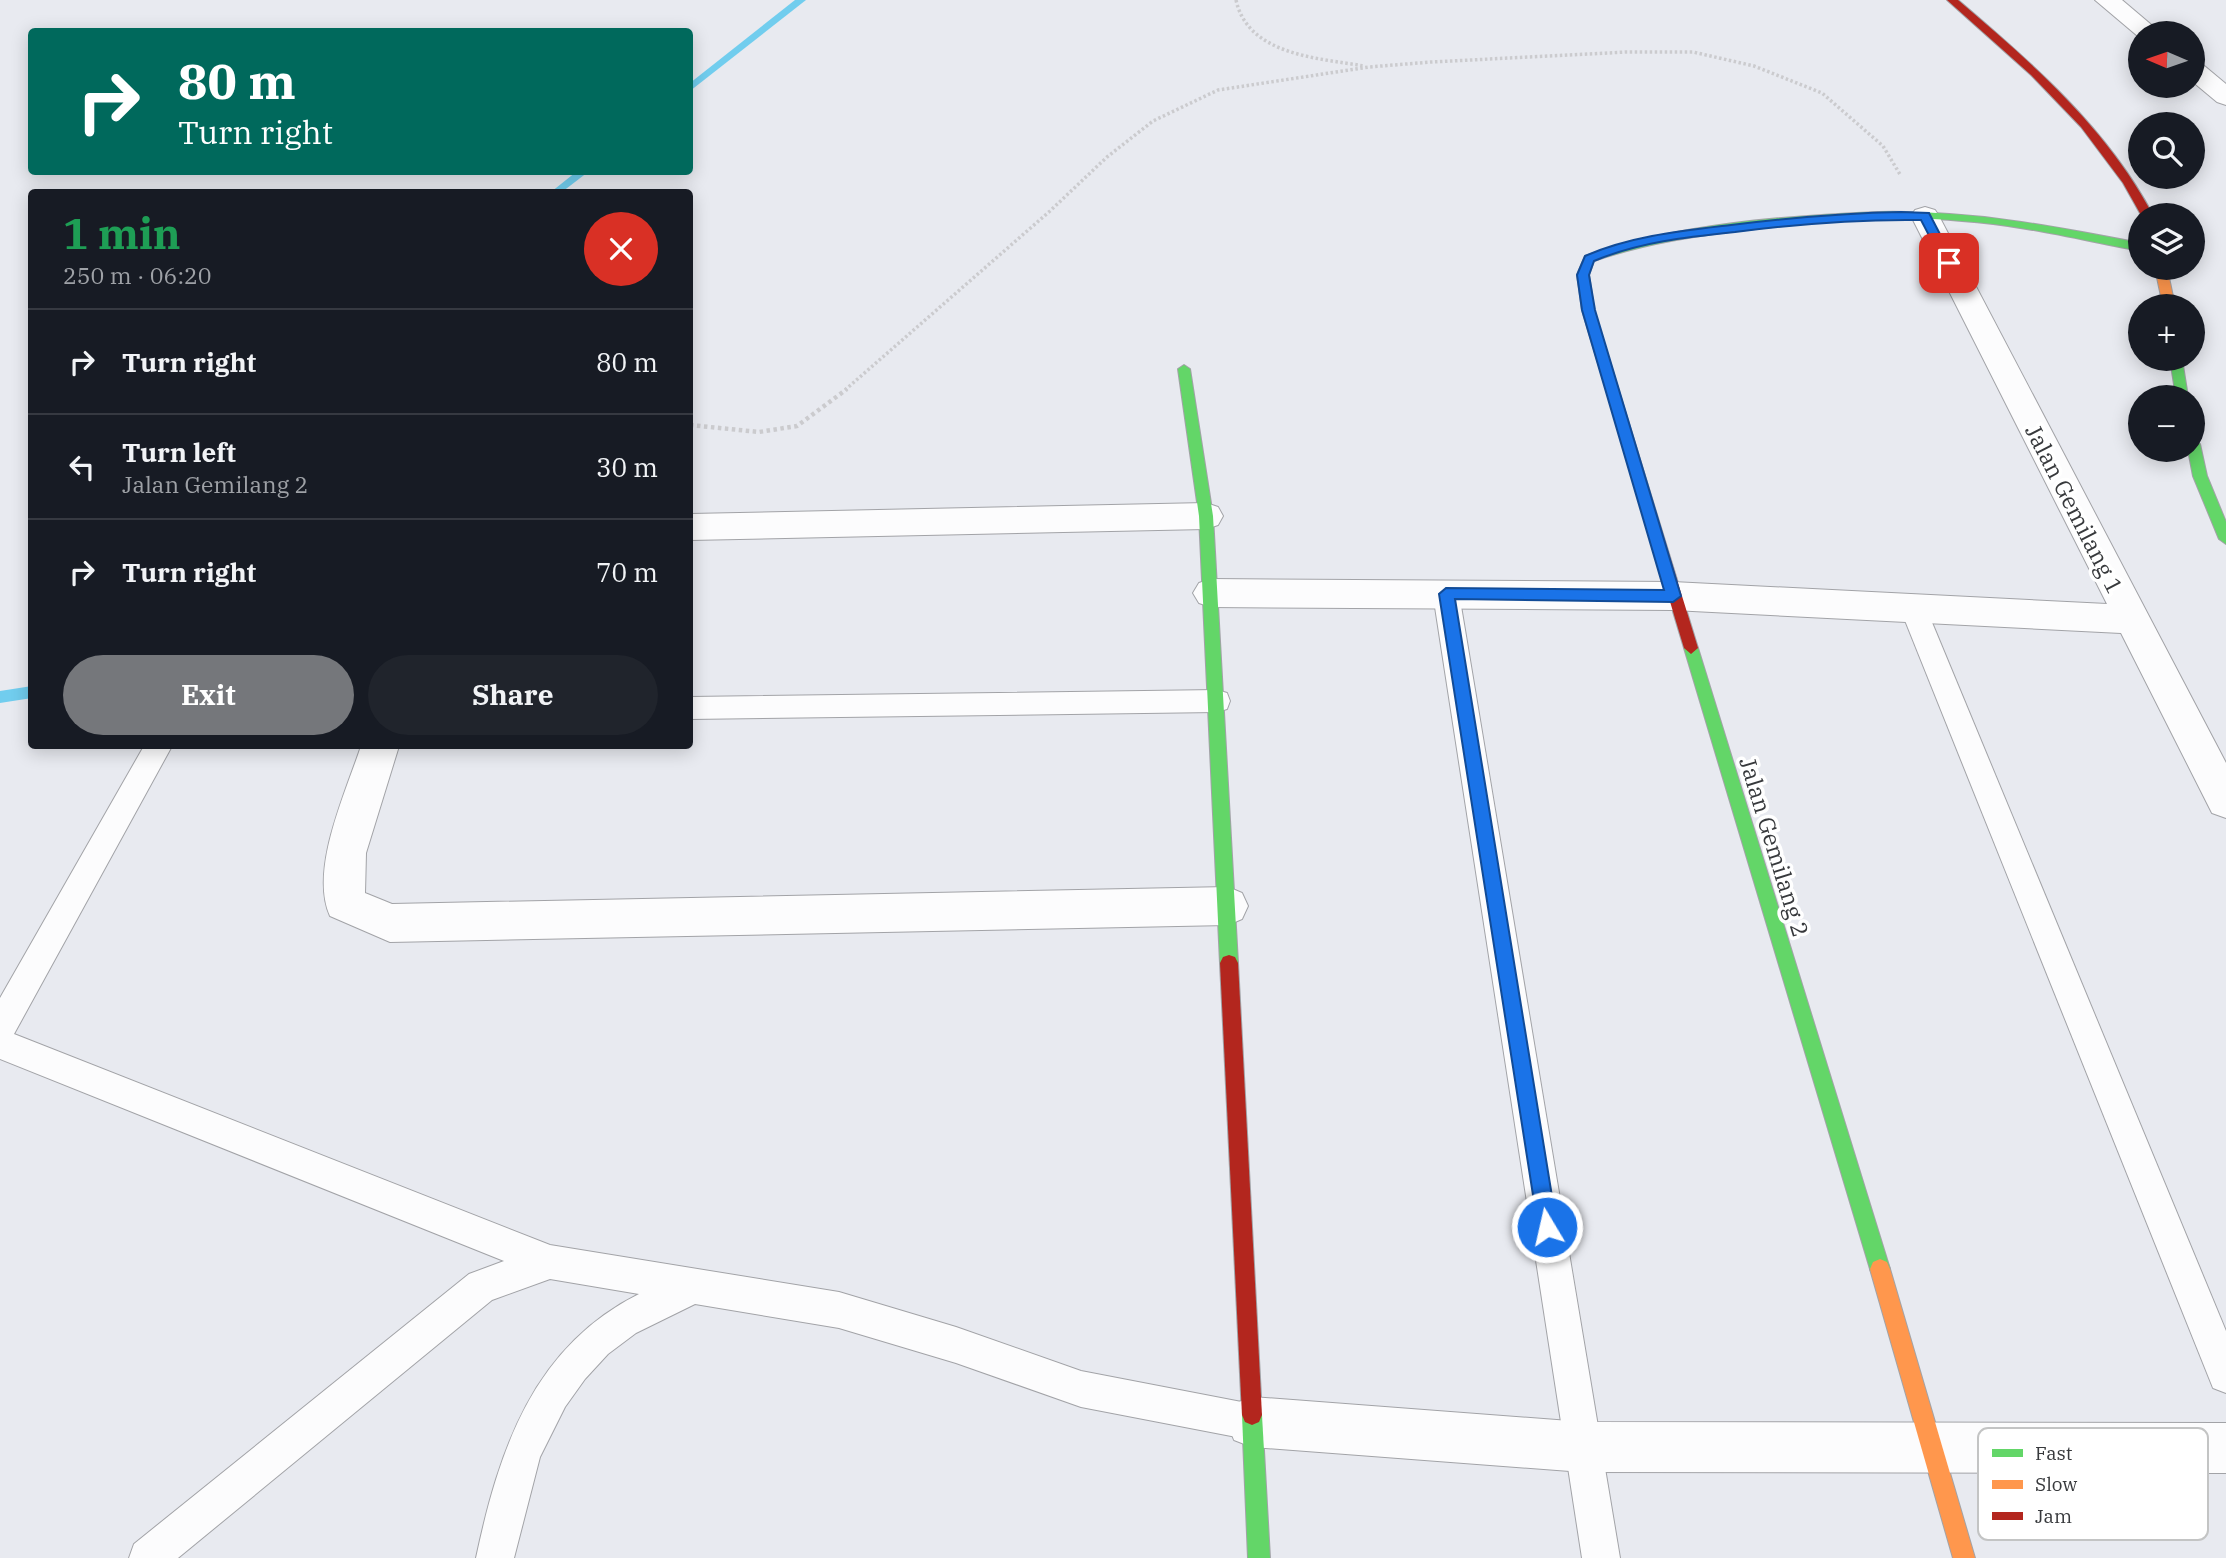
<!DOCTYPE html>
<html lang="en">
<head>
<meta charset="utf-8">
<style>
	body { margin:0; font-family:"IBM Plex Serif",serif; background:#20242c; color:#f1f3f6; height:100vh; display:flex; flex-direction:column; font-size:26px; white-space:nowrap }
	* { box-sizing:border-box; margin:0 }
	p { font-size:23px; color:#9ea1a6 }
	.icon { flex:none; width:38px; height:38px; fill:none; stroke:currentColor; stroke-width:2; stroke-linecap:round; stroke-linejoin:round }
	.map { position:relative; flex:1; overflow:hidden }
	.drawer { position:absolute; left:28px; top:189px; width:665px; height:560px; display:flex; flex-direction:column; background:#171b24; border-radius:7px; box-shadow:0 4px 18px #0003 }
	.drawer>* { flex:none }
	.guide { position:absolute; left:28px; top:28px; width:665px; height:147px; border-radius:7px; box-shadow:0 4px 18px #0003; background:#00695c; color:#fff; overflow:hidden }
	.needle { width:46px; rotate:272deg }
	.fabs { position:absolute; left:2128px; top:21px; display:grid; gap:14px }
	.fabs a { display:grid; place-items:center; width:77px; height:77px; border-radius:50%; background:#171b24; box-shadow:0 4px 18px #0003; font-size:35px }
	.pin { position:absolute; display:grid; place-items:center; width:60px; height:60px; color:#fff; margin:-30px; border-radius:14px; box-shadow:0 4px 10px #0006 }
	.me { position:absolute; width:77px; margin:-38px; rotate:351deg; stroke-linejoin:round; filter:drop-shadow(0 0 5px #0008) }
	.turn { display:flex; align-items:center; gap:24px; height:147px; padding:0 35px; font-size:32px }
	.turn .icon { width:91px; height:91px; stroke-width:2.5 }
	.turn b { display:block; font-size:49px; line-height:60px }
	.round { display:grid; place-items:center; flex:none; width:74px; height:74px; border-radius:37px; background:#20242c }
	.headline { display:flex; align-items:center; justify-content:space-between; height:119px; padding:0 35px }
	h1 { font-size:42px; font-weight:700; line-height:52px; color:#1e9e55 }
	.primary-button { display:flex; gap:14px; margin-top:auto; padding:14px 35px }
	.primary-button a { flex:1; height:80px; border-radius:42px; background:#75777b; color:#fff; font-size:28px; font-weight:700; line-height:80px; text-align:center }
	.primary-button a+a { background:#20242c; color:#f1f3f6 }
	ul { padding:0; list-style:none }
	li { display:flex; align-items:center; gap:21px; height:105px; padding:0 35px; border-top:2px solid #363941 }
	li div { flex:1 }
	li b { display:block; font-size:26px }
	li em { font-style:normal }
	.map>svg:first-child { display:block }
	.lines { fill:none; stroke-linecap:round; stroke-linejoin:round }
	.stream { fill:#71cdee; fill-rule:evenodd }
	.lane-casing { stroke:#a2a3a7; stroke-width:2 }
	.street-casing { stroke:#a2a3a7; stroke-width:2 }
	.fast-casing { stroke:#a2a3a7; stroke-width:2 }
	.slow-casing { stroke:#a2a3a7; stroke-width:2 }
	.jam-casing { stroke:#a2a3a7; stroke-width:2 }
	.path-far1 { stroke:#cbcbce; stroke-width:3.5; stroke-dasharray:2.5 2.5; stroke-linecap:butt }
	.path { stroke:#cbcbce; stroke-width:4.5; stroke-dasharray:3.5 3.5; stroke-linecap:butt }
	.lane { fill:#fcfcfd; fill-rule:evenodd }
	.street { fill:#fcfcfd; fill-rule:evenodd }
	.fast { fill:#63d668; fill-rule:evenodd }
	.slow { fill:#ff974d; fill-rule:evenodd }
	.jam { fill:#b3261e; fill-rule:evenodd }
	.route { fill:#1a73e8; stroke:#114b97; stroke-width:2 }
	.labels { text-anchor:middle; stroke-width:7; stroke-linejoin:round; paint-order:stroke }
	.street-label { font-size:23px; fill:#37393c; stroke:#fff }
	.key { fill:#fff; stroke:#c3c4c4; stroke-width:2 }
	.key-label { font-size:19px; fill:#37393c }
</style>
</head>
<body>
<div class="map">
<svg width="2226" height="1558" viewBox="0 0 2226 1558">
	<rect width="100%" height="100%" fill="#e8eaf0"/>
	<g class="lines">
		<!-- stream -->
		<g class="stream">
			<path d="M795,0H806L690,91V83Z"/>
			<path d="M576,172H588L562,192H551Z"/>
			<path d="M32,686V698L0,703V691Z"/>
		</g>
		<!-- lane casing -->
		<g class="lane-casing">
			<g id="lane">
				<path d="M1446,584L1455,587L1459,594L1620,1558H1582L1433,594L1437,587Z"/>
				<path d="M1913,598L1922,601L1926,608L2226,1331V1393L2213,1388L1900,608L1904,601Z"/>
				<path d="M1217,690L1227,693L1230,701L1227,709L1217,712L690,719V697Z"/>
				<path d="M144,746H172L14,1034L550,1245L839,1292L956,1327L1081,1371L1252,1404L1265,1409L1270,1422L1265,1435L1252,1440L1081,1407L956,1363L839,1328L695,1304L636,1333L608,1354L585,1379L565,1407L540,1457L514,1558H476C499,1450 533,1347 639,1294L550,1279L492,1300L178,1558H129L134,1544L469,1274L504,1261L0,1059V998Z"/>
			</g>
		</g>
		<!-- street casing -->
		<g class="street-casing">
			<g id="street">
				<path d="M2095,0H2122L2161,33H2140V38Z"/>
				<path d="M2193,61L2202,64L2226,84V105L2217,102L2193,82Z"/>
				<path d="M1925,207L1935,210L1939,216L2226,763V818L2212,813L2121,633L1673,610L1211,607L1199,603L1193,593L1199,583L1211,579L1673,582L2107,604L1911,216L1915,210Z"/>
				<path d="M1206,503L1218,507L1223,516L1218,525L1206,529L690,540V514Z"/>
				<path d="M361,746H399L366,853L365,893L392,904L1228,887L1242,893L1248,906L1242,919L1228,925L390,942L330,916C309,870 346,792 361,746Z"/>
				<path d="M1252,1397L1583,1422L2226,1423V1473L1583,1472L1252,1447L1234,1440L1227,1422L1234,1404Z"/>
			</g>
		</g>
		<!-- fast casing -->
		<g class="fast-casing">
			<g id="fast">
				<path d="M1878,212C1968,210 2053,226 2140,243V251C2081,240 2022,225 1962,221C1893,215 1824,221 1755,229C1700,235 1646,243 1594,261L1589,275L1591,288L1585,292L1579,288L1577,275L1585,256C1678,224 1781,216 1878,212Z"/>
				<path d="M2170,359H2182L2188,397H2176Z"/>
				<path d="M1184,365L1190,369L1213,516L1238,963L1235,969L1229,971L1223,969L1220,963L1199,516L1178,369Z"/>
				<path d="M2193,439L2200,444L2207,476L2226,522V544L2219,539L2193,476L2188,450H2193Z"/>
				<path d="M1691,642L1698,648L1890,1269L1887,1276L1880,1279L1873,1276L1870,1269L1684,648Z"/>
				<path d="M1252,1405L1259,1408L1262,1415L1270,1558H1248L1242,1415L1245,1408Z"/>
			</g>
		</g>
		<!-- slow casing -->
		<g class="slow-casing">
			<g id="slow">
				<path d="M2155,268H2167L2175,306H2163Z"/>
				<path d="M1880,1259L1887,1262L1890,1269L1975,1558H1953L1870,1269L1873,1262Z"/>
			</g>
		</g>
		<!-- jam casing -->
		<g class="jam-casing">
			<g id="jam">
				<path d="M1947,0H1958C2032,63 2107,128 2153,215H2141L2123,183L2081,127L2031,75Z"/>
				<path d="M1585,284L1591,288L1594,310L1698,648L1691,654L1684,648L1582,310L1579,288Z"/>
				<path d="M1229,955L1235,957L1238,963L1262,1415L1259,1422L1252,1425L1245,1422L1242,1415L1220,963L1223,957Z"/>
			</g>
		</g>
		<!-- path-far1 -->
		<g class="path-far1">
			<path d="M1236,0C1248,55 1317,58 1364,66"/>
			<path d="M845,390L1050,211L1107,157L1153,121L1218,90L1369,67L1431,62L1627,52H1693L1754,66L1822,93L1883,146L1901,176"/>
		</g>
		<!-- path -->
		<path class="path" d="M690,425L759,432L797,426L847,389"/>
		<!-- lane -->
		<use href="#lane" class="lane"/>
		<!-- street -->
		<use href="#street" class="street"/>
		<!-- fast -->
		<use href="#fast" class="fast"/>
		<!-- slow -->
		<use href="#slow" class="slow"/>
		<!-- jam -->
		<use href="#jam" class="jam"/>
	</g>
	<!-- route -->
	<path class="route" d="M1901,212L1929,213L1955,263L1953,266H1945L1921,220C1858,219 1797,224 1735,232C1687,237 1639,242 1594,261L1589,275L1595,310L1681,596L1673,602L1455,599L1557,1227L1554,1234L1547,1236L1540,1234L1538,1227L1439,594L1446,588L1664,590L1582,310L1577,275L1585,256C1631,236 1681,231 1731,225C1788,218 1844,213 1901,212Z"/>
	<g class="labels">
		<!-- street labels -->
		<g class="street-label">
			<text transform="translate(2074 509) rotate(63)" y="8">Jalan Gemilang 1</text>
			<text transform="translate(1774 847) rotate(73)" y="8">Jalan Gemilang 2</text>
		</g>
	</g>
	<!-- legend -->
	<rect x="1978" y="1428" width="230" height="112" rx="10" class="key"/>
	<rect x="1992" y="1449" width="31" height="8" fill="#63d668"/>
	<rect x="1992" y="1480" width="31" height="9" fill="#ff974d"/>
	<rect x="1992" y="1512" width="31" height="8" fill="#b3261e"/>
	<g class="key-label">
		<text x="2035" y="1460">Fast</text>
		<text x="2035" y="1491">Slow</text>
		<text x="2035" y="1523">Jam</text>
	</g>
</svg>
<div class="fabs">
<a><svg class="needle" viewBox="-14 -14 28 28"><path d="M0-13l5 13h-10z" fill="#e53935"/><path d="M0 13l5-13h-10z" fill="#9ea1a6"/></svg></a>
<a><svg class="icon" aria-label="search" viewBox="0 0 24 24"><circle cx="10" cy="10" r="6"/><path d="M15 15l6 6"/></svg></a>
<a><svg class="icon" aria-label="layers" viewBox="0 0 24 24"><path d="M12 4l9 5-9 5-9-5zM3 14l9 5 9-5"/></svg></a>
<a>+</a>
<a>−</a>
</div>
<div class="pin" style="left:1949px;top:263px;background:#d93025"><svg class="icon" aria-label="arrive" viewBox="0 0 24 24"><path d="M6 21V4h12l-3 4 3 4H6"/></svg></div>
<svg class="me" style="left:1547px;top:1227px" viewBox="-20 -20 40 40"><circle r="17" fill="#1a73e8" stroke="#fff" stroke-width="3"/><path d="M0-11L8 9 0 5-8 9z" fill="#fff"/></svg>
<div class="guide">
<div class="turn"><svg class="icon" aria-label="right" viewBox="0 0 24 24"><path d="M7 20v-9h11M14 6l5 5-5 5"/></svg><div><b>80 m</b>Turn right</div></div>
</div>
<section class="drawer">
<div class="headline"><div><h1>1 min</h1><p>250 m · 06:20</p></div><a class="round" style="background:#d93025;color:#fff"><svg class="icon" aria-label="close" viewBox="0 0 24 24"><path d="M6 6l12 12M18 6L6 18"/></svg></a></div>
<ul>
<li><svg class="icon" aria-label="right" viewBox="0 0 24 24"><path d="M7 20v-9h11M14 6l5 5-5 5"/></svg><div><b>Turn right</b></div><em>80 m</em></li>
<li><svg class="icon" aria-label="left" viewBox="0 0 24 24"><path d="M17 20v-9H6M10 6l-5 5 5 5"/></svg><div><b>Turn left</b><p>Jalan Gemilang 2</p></div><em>30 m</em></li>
<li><svg class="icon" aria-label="right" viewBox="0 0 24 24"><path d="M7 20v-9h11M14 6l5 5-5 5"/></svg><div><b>Turn right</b></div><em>70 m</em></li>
</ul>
<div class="primary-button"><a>Exit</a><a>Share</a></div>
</section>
</div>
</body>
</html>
